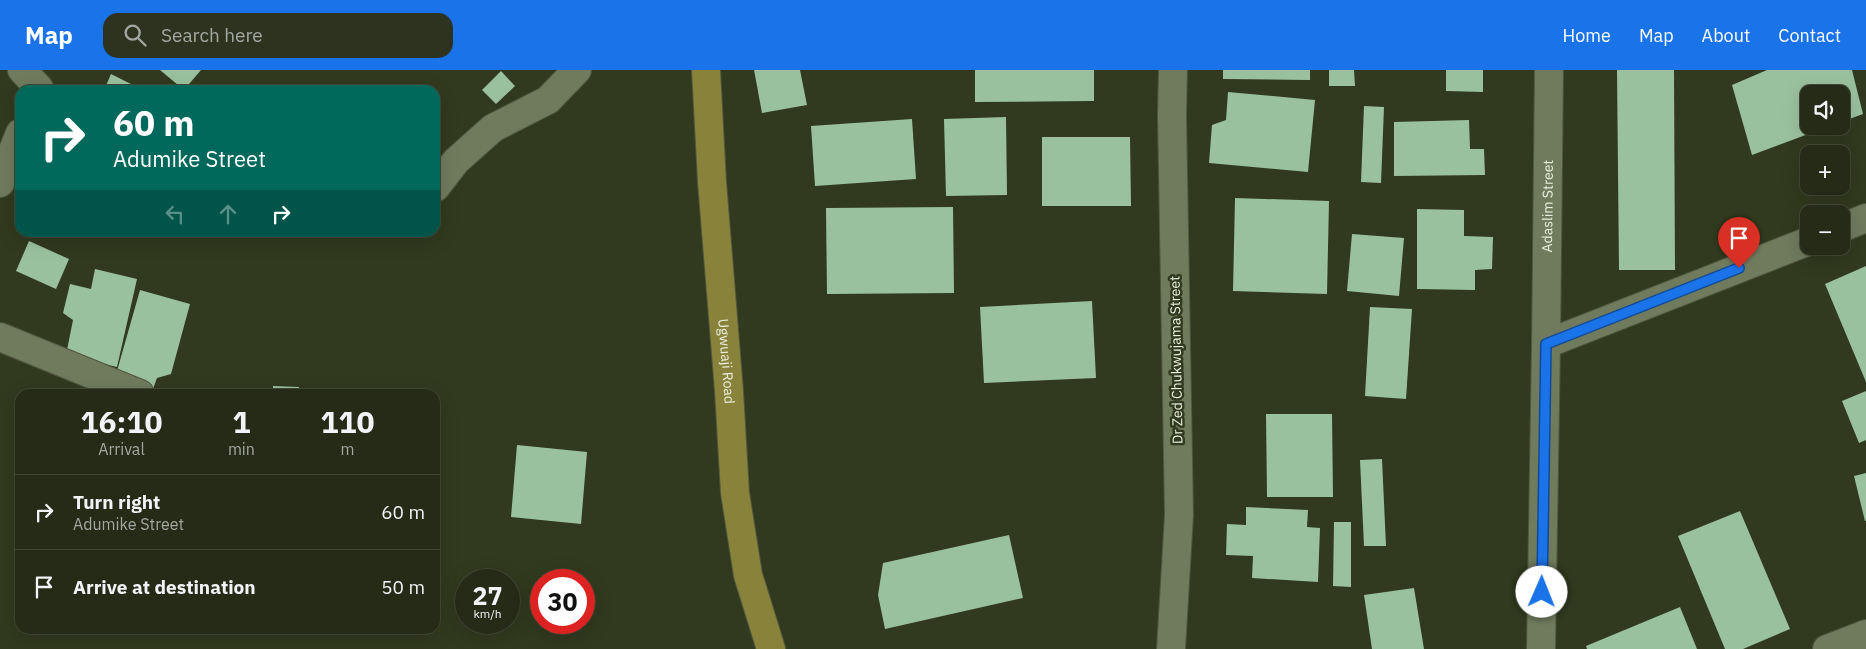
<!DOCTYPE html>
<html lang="en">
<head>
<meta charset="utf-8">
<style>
	body { margin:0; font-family:"IBM Plex Sans",sans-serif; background:#2d331f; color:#f1f3f6; height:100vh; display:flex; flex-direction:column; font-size:19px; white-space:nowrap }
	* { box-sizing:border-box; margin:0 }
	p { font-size:16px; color:#a3a7a1 }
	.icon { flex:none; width:28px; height:28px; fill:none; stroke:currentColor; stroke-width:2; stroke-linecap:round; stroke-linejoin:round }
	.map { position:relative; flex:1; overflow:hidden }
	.details { position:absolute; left:15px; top:319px; width:425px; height:245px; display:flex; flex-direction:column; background:#252b16; border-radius:15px; box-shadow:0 5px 20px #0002,0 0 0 1px #424735 }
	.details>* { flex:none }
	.top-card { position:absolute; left:15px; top:15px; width:425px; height:152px; border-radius:15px; box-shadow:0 5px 20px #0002,0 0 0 1px #424735; background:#00695c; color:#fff; overflow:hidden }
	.tools { position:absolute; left:1800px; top:15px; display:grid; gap:10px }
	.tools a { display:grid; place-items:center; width:50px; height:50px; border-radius:10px; background:#252b16; box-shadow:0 5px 20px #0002,0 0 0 1px #424735; font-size:25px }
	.speed { position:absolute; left:455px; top:499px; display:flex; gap:10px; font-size:25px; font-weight:700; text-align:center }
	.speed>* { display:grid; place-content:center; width:65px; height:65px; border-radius:50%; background:#252b16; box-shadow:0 5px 20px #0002,0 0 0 1px #424735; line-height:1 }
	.speed small { font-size:12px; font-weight:400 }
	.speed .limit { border:8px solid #d22; background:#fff; color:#111 }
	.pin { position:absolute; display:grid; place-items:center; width:42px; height:42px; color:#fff; margin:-51px -21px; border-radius:50% 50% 50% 0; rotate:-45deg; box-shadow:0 0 5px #0007 }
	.pin .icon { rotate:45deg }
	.me { position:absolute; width:55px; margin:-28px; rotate:1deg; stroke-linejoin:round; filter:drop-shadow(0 0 4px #0008) }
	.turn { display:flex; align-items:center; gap:18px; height:105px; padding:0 15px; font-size:22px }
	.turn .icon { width:65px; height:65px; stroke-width:2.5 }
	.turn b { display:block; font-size:35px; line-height:42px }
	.lanes { display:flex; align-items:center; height:48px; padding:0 15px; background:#0003; justify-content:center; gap:25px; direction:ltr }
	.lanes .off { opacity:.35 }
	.eta { display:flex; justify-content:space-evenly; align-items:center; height:85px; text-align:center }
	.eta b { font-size:30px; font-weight:700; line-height:35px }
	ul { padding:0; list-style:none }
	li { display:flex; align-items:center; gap:15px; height:75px; padding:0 15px; border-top:1px solid #424735 }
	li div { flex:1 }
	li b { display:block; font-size:19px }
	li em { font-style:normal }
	header { display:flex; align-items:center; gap:30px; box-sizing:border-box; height:70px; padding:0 25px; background:#1a73e8; color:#fff }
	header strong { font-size:24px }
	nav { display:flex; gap:28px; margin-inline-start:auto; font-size:18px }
	.search { width:350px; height:45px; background:#2d331f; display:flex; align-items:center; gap:12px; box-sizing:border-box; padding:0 18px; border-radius:15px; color:#a3a7a1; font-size:19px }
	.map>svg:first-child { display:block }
	.building { fill:#9ac19e }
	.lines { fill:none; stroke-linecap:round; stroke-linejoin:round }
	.minor-casing { stroke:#4f563e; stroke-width:30 }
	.major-casing { stroke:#4f563e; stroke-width:30 }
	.minor { stroke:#707a5d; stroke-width:28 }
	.major { stroke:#89823b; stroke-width:28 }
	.route-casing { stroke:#114b97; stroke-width:12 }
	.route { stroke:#1a73e8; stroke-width:9 }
	.labels { text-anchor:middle; stroke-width:5; stroke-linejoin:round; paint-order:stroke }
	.street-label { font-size:14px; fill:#e9efde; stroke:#31391e }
</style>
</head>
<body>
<header>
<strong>Map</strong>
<div class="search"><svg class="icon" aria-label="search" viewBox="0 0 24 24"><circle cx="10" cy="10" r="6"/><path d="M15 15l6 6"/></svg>Search here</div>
<nav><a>Home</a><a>Map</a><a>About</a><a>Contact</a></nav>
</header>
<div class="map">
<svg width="1866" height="579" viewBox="0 0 1866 579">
	<rect width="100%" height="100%" fill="#31391e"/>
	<!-- building -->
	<g class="building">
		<path d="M160,0H201L184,20Z"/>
		<path d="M754,0H800L807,35L762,43Z"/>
		<path d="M975,0H1094V31L975,32Z"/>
		<path d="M1223,0H1310V10L1223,9Z"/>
		<path d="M1329,0H1354L1355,16H1329Z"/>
		<path d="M1446,0H1483V22L1446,21Z"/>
		<path d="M1617,0H1674L1675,200H1619Z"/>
		<path d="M1767,0H1852L1863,44L1841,52V24H1809V56H1830L1752,85L1732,15Z"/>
		<path d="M501,1L515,16L496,34L482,20Z"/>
		<path d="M111,4L143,20H104Z"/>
		<path d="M1228,22L1315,30L1308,102L1209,93L1212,55L1226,50Z"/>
		<path d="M1364,36L1384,37L1381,113L1361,112Z"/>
		<path d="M1006,47L1007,125L946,126L944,49Z"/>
		<path d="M912,49L916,109L815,116L811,56Z"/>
		<path d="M1469,50L1470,79H1484L1485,105L1394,106V52Z"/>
		<path d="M1042,67H1130L1131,136H1042Z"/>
		<path d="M1235,128L1329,131L1327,224L1233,221Z"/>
		<path d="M953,137L954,223L827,224L826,138Z"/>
		<path d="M1417,139L1464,140V166L1493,167L1492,199L1475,200V220L1417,219Z"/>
		<path d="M1352,164L1404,168L1399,226L1347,221Z"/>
		<path d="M29,171L69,189L56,219L16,201Z"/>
		<path d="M1866,196V312L1825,214Z"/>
		<path d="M95,199L137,209L117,297L66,285L73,250L63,243L70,214L91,219Z"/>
		<path d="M140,220L190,234L171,304L157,308L153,319L115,308Z"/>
		<path d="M1092,231L1096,308L984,313L980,237Z"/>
		<path d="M1370,237L1412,239L1406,329L1365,326Z"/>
		<path d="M273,316L299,317V324H273Z"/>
		<path d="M1866,321V370L1859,373L1842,331Z"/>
		<path d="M1266,344H1332L1333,427H1267Z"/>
		<path d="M517,375L587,382L581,454L511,447Z"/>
		<path d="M1382,389L1386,476H1364L1360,390Z"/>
		<path d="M1866,403V451H1865L1854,406Z"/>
		<path d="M1246,437L1308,440L1307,457L1320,458L1318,512L1252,508L1253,486L1226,485L1227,454L1246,455Z"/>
		<path d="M1740,441L1790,559L1743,579H1725L1678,466Z"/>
		<path d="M1334,452H1351V517L1333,516Z"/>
		<path d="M1009,465L1023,528L885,559L878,525L883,493Z"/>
		<path d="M1414,518L1424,579H1372L1364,525Z"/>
		<path d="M1680,537L1697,579H1587L1586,576Z"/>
	</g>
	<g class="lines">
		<!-- minor casing -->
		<g class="minor-casing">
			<g id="minor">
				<path d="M22,0L39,18"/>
				<path d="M0,113L20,63"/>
				<path d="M436,117L456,91L493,58L548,30L577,0"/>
				<path d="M1841,158L1866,148"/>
				<path d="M0,267L140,324"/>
				<path id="s1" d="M1546,274L1549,0"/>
				<path d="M1171,579L1179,445L1172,45L1173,0"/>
				<path d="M1541,579L1546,274L1809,171"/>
				<path d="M1827,579L1866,564"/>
			</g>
		</g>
		<!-- major casing -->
		<g class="major-casing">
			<g id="major">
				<path id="s2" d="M706,0L712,112L729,321L735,423L748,505L771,579"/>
			</g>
		</g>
		<!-- minor -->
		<use href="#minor" class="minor"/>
		<!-- major -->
		<use href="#major" class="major"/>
	</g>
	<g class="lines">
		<!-- route casing -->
		<g class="route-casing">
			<path id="route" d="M1542,522L1546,274L1739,198"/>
		</g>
		<!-- route -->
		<use href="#route" class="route"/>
	</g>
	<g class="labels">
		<!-- street labels -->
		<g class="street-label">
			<text dy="5" stroke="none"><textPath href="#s1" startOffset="138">Adaslim Street</textPath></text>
			<text transform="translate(1176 290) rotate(-91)" y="5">Dr Zed Chukwujama Street</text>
			<text dy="5" stroke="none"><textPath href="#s2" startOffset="292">Ugwuaji Road</textPath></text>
		</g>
	</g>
</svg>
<div class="tools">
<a><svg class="icon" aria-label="sound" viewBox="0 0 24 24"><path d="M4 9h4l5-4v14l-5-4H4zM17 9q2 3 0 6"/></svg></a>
<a>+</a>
<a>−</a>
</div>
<div class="speed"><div>27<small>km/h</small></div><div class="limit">30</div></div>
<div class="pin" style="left:1739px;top:198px;background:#d93025"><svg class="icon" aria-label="arrive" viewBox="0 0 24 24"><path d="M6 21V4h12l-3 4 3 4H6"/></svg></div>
<svg class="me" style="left:1542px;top:522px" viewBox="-20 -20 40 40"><circle r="19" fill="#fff"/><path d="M0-13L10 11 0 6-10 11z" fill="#1a73e8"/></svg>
<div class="top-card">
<div class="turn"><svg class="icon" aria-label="right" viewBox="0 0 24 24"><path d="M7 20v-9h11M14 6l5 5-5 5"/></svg><div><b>60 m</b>Adumike Street</div></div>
<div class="lanes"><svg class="icon off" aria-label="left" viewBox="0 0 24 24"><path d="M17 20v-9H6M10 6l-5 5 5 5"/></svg><svg class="icon off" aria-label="ahead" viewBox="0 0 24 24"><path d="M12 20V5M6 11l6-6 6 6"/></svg><svg class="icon" aria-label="right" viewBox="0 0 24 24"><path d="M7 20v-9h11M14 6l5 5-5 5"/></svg></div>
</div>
<section class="details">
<div class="eta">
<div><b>16:10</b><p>Arrival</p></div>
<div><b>1</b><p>min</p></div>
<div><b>110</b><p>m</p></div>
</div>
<ul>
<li><svg class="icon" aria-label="right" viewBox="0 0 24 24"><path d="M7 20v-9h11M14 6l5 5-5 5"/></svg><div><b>Turn right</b><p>Adumike Street</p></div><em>60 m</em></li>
<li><svg class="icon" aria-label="arrive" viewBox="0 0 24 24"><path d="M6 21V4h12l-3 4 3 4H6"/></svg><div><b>Arrive at destination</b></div><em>50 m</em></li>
</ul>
</section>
</div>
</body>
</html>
